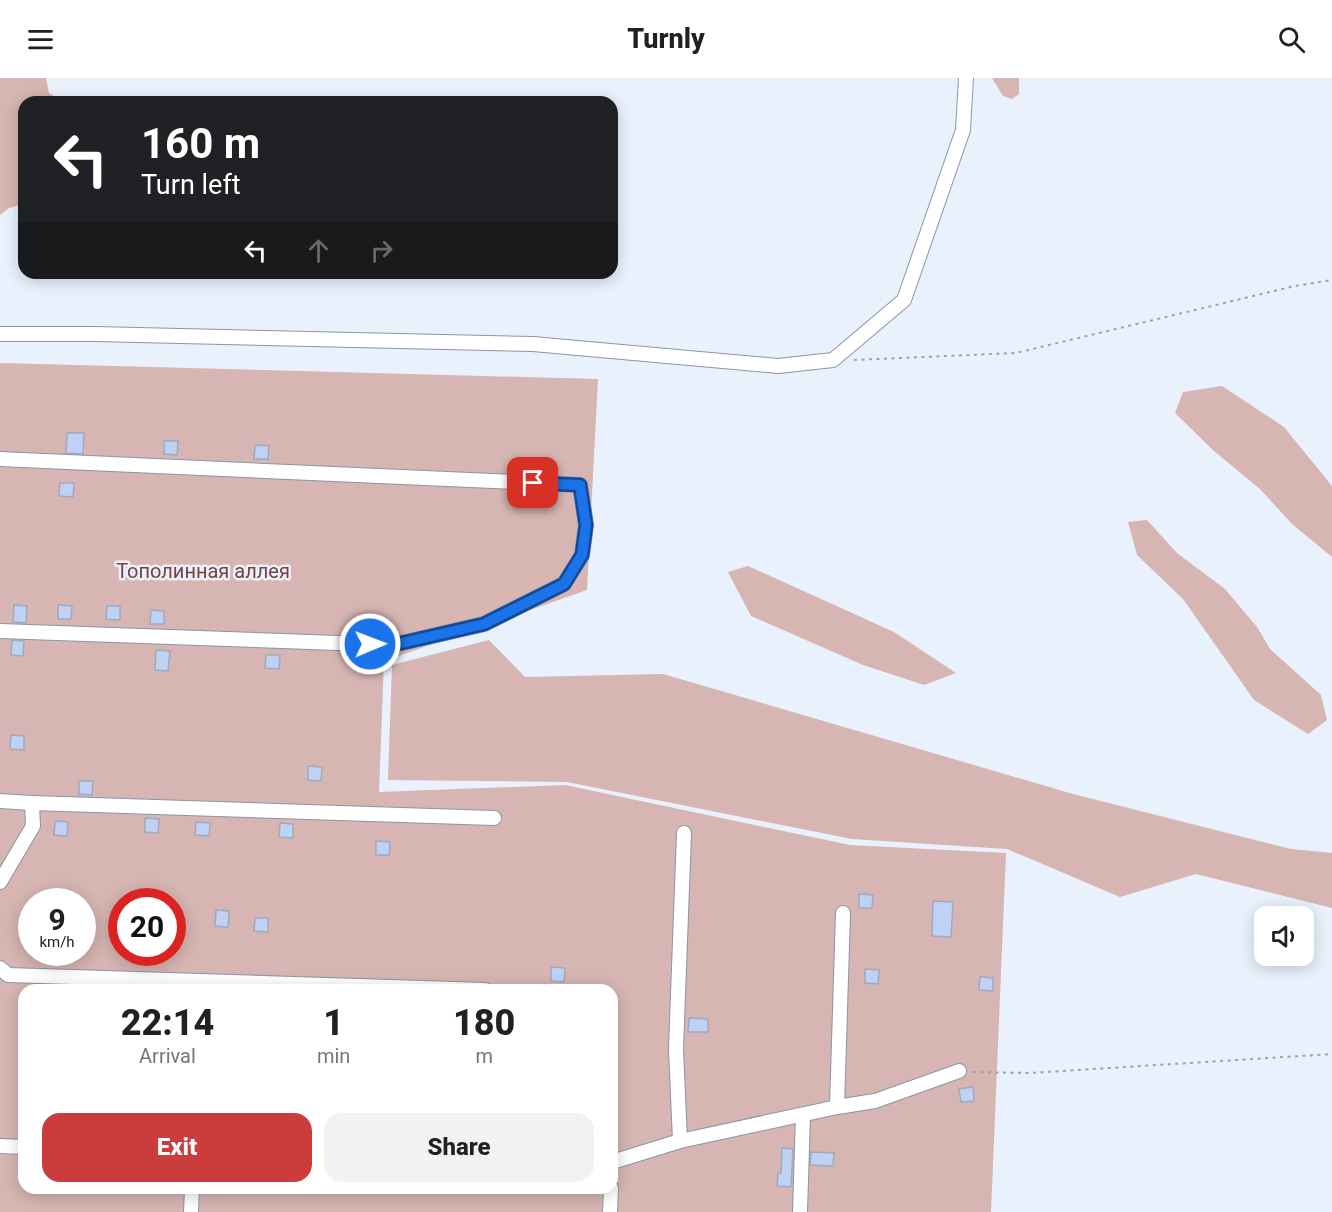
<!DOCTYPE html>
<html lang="en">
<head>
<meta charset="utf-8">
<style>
	body { margin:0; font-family:Roboto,sans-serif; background:#f2f2f2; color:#202124; height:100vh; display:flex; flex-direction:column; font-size:22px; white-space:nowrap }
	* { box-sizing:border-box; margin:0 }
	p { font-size:20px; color:#757577 }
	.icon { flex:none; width:33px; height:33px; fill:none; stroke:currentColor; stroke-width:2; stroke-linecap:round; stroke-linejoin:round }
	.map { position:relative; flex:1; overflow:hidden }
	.drawer { position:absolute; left:18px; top:906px; width:600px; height:210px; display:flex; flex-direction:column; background:#fff; border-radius:18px; box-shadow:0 3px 15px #0003 }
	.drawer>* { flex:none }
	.top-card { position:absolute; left:18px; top:18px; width:600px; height:183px; border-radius:18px; box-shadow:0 3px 15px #0003; background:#202124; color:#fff; overflow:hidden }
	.tools { position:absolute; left:1254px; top:828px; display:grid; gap:12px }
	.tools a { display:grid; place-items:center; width:60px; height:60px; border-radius:12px; background:#fff; box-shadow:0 3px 15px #0003; font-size:30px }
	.speed { position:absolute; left:18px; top:810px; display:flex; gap:12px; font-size:30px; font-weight:700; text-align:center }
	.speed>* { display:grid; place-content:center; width:78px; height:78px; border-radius:50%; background:#fff; box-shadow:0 3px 15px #0003; line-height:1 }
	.speed small { font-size:15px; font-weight:400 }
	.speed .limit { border:9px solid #d22; background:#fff; color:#111 }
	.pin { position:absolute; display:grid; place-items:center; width:51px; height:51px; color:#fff; margin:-26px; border-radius:12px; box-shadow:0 3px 9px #0006 }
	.me { position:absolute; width:66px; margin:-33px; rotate:89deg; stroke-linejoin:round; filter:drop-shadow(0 0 4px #0008) }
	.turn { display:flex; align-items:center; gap:21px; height:126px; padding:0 24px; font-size:27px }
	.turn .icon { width:78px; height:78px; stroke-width:2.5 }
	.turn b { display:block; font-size:42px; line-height:51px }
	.lanes { display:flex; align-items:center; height:57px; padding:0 24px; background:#0003; justify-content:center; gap:30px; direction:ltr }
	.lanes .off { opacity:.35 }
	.eta { display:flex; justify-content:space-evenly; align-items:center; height:102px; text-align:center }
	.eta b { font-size:36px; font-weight:800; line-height:42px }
	.button { display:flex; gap:12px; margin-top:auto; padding:12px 24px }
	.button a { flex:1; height:69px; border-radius:18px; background:#cb3c3c; color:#fff; font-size:24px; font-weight:800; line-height:69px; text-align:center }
	.button a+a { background:#f2f2f2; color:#202124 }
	header { display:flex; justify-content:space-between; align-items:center; height:78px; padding:0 24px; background:#fff; font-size:27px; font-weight:800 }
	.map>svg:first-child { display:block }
	.green { fill:#d6b5b2; fill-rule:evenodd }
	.building { fill:#bfd2f5; stroke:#9faabe; stroke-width:1.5 }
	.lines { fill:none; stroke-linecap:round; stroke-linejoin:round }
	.minor-casing { stroke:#8b95a8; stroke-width:16 }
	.path { stroke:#9ba1ac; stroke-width:2; stroke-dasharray:3 4.5; stroke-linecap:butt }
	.minor { stroke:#fff; stroke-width:14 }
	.route-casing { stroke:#114b97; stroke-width:15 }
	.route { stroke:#1a73e8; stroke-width:10 }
	.labels { text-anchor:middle; stroke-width:5; stroke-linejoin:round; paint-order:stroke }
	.park-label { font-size:20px; fill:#7c403c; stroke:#e9f1fd }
</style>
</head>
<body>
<header><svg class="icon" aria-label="menu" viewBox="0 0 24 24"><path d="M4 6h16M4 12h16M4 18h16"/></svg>Turnly<svg class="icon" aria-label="search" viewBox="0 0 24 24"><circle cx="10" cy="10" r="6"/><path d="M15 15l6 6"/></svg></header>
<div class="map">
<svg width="1332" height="1134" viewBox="0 0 1332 1134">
	<rect width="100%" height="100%" fill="#e9f1fd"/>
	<!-- green -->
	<g class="green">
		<path d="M0,0H46L49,15L63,24H24V126L9,130L0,137Z"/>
		<path d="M992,0H1019V16L1012,21L1003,18Z"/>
		<path d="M0,285L598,301L587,512L384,583L379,714L565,707L850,767L1006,775L991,1134H0ZM32,824H82V874H32ZM122,824H172V874H122ZM24,912H612V1110H24Z"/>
		<path d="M1222,308L1284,349L1332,408V479L1292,446L1260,411L1214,373L1175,335L1183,314Z"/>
		<path d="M1147,442L1177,475L1225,511L1257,549L1270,571L1321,617L1327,642L1308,656L1254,622L1183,521L1137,477L1128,444Z"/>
		<path d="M748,488L894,554L956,595L924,607L863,587L751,538L728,494Z"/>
		<path d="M489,562L525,599L663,596L1073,716L1291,771L1332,775V830L1196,796L1120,819L1007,771L852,761L567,704L388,702L392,587Z"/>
	</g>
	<!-- building -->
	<g class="building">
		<path d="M67,355H84L83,376L66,375Z"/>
		<path d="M164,363H178L177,377L164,376Z"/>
		<path d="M255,367L269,368L268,381H254Z"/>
		<path d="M60,405H74L73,419L59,418Z"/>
		<path d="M14,527L27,528L26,545L13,544Z"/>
		<path d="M58,527L72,528L71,541H58Z"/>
		<path d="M107,528H120V542L106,541Z"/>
		<path d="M151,532L164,533V546H150Z"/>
		<path d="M12,562L24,563L23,578L11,577Z"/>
		<path d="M156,572L170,573L168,593L155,592Z"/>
		<path d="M266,577H280L279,591L265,590Z"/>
		<path d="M11,657L24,658V672L10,671Z"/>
		<path d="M308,688L322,689L321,703L308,702Z"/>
		<path d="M79,703H93L92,717L79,716Z"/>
		<path d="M145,740L159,741L158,755L145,754Z"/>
		<path d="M55,743L68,744L67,758L54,757Z"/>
		<path d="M196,744L210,745L209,758L195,757Z"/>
		<path d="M280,745L293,746V760L279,759Z"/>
		<path d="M376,763L390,764L389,777H376Z"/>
		<path d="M859,816L873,817L872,830H859Z"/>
		<path d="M933,823L953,824L951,859L932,858Z"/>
		<path d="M216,832L229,833L228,849L215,848Z"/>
		<path d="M255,840H268V854L254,853Z"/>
		<path d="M551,889L565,890L564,904L551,903Z"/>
		<path d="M865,891L879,892L878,906L865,905Z"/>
		<path d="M980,899L993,900V913L979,912Z"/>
		<path d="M689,940L708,941V954H688Z"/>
		<path d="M973,1009L974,1023L961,1024L959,1011Z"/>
		<path d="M782,1070L793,1071L791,1109L777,1108L778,1095H781Z"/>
		<path d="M811,1074L834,1075L833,1088L810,1087Z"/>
	</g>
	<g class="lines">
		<!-- minor casing -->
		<g class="minor-casing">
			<g id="minor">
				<path d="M0,256H94L533,266L778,288L833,282L904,222L963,52L966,0"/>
				<path d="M0,381L580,407L586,447L582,477L564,506L484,546L393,567L0,553"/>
				<path d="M0,723L32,725"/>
				<path d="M0,804L33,748L32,725L494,740"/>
				<path d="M0,890L8,897L485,912"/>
				<path d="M837,1029L843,835"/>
				<path d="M680,1063L676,971L684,755"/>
				<path d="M0,1068L24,1069"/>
				<path d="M612,1084L680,1063L837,1029L875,1023L959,993"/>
				<path d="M191,1134L192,1110"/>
				<path d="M610,1134L611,1110"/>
				<path d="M800,1134L803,1037"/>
			</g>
		</g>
		<!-- path -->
		<g class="path">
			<path d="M854,282L1016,275L1295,208L1332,202"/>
			<path d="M973,994L1030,995L1332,976"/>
		</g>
		<!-- minor -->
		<use href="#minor" class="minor"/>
	</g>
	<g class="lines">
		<!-- route casing -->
		<g class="route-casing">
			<path id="route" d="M370,566L393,567L484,546L564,506L582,477L586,447L580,407L533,405"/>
		</g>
		<!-- route -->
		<use href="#route" class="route"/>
	</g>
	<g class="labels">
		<!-- park labels -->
		<g class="park-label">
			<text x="203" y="500">Тополинная аллея</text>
		</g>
	</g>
</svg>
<div class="tools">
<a><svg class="icon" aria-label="sound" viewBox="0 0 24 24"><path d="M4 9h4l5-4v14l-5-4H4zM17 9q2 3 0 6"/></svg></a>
</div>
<div class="speed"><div>9<small>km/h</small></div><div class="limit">20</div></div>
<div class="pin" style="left:533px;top:405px;background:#d93025"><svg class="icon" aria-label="arrive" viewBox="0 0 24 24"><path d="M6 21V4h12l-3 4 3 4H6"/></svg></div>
<svg class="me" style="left:370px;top:566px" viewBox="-20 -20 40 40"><circle r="17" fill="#1a73e8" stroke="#fff" stroke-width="3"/><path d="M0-11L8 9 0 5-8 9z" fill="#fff"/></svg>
<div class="top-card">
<div class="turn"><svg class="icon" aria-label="left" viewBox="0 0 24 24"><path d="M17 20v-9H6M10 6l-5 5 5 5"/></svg><div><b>160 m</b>Turn left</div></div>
<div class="lanes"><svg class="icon" aria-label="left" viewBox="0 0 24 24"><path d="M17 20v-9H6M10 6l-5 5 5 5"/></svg><svg class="icon off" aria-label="ahead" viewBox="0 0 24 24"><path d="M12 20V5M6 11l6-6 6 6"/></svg><svg class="icon off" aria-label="right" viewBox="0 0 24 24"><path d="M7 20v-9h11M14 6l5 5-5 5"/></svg></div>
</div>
<section class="drawer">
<div class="eta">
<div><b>22:14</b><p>Arrival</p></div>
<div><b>1</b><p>min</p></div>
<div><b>180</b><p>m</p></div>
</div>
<div class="button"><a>Exit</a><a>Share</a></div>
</section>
</div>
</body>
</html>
